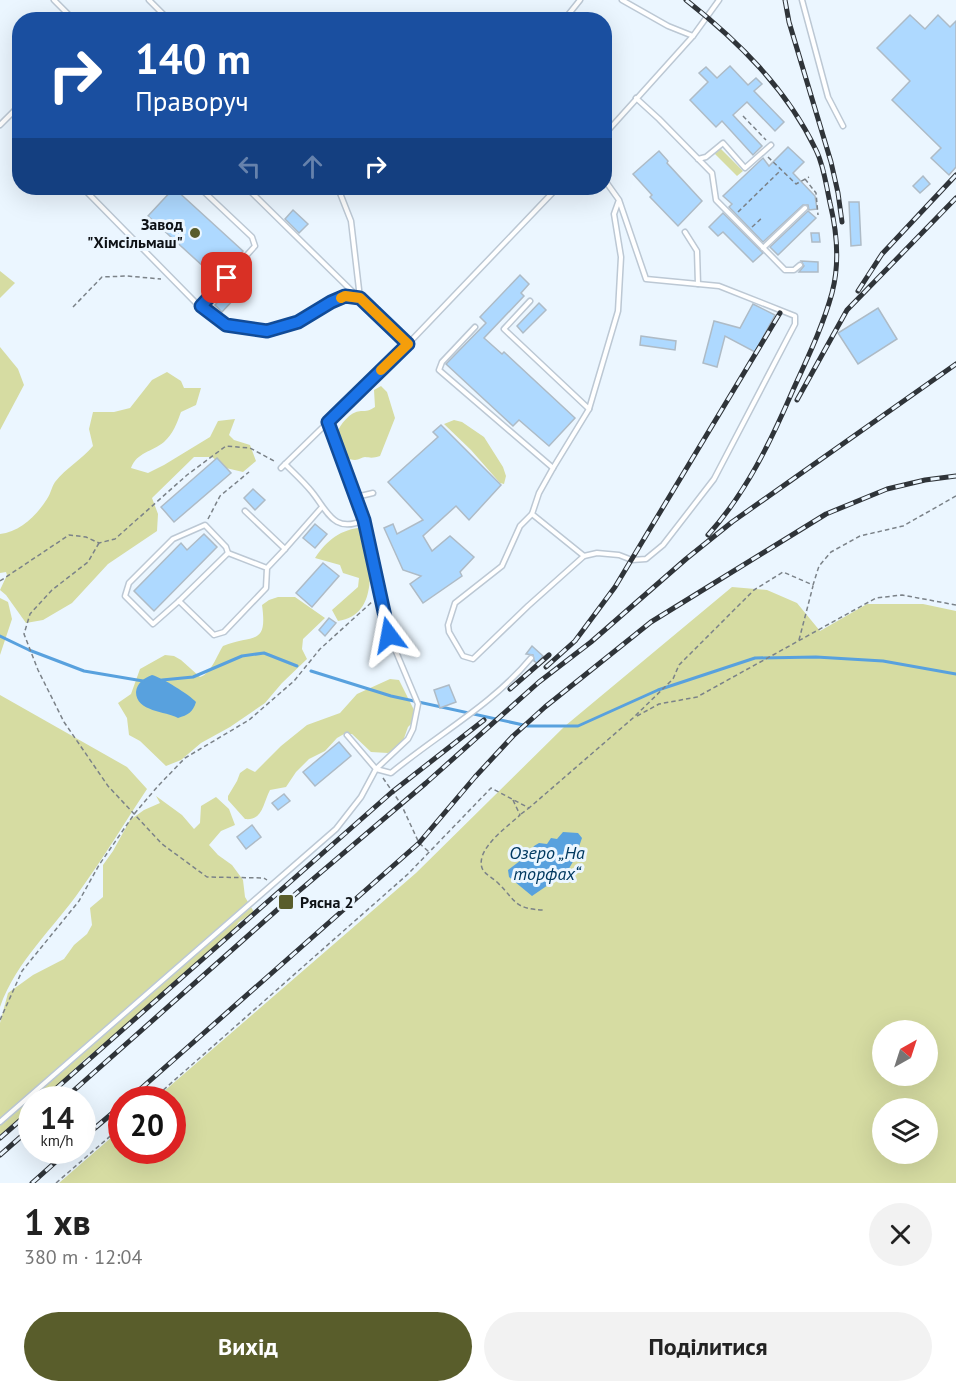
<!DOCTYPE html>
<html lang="uk">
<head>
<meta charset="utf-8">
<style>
	body { margin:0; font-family:"PT Sans",sans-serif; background:#f2f2f2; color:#222; height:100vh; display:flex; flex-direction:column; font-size:22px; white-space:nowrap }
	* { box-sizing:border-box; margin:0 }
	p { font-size:20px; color:#767676 }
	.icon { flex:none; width:33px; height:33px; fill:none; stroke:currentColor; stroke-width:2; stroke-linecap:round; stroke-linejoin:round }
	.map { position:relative; height:1183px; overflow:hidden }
	.side { display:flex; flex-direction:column; background:#fff; flex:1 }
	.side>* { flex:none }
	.guide { position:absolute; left:12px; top:12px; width:600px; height:183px; border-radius:24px; box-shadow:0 6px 24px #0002; background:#1a4fa0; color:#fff; overflow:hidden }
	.needle { width:39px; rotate:39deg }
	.buttons { position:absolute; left:872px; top:1020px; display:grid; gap:12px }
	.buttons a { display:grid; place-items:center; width:66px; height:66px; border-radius:50%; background:#fff; box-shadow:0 6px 24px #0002; font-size:30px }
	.speed { position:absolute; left:18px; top:1086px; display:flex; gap:12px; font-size:30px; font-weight:700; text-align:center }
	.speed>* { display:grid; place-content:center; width:78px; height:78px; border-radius:50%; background:#fff; box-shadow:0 6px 24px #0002; line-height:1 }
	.speed small { font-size:15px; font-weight:400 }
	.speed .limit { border:9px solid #d22; background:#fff; color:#111 }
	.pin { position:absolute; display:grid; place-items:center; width:51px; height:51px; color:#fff; margin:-26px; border-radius:12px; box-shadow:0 3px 9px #0006 }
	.me { position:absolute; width:66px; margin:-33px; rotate:347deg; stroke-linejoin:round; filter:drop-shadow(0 0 4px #0008) }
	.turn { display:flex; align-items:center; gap:21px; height:126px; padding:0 24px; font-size:27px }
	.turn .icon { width:78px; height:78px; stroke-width:2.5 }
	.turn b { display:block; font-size:42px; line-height:51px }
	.lanes { display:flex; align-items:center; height:57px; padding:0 24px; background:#0003; justify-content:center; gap:30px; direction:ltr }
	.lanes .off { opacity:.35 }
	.round { display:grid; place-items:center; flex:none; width:63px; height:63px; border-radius:32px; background:#f2f2f2 }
	.headline { display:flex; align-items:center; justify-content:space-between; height:102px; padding:0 24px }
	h1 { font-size:36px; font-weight:700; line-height:45px }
	.action { display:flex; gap:12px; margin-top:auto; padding:12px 24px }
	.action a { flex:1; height:69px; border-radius:36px; background:#595d2b; color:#fff; font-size:24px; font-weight:700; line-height:69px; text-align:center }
	.action a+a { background:#f2f2f2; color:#222 }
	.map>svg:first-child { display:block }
	.green { fill:#d6dca2; fill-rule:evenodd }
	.water { fill:#58a1de }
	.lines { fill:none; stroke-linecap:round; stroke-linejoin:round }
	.stream { stroke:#58a1de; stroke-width:3 }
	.building { fill:#aed9ff; stroke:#aebbc6; stroke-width:1.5 }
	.service-casing { stroke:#bcc8d4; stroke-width:7 }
	.path { stroke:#7b8288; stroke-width:1.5; stroke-dasharray:4.5 3; stroke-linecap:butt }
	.service { stroke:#fff; stroke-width:4 }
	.rail-casing { stroke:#2f3439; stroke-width:5 }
	.rail { stroke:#ebf6ff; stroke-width:3; stroke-dasharray:9; stroke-linecap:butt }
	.route-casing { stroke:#114b97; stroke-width:15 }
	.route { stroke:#1a73e8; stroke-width:10 }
	.slow { stroke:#f59e0b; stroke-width:10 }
	.poi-dot { fill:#595d2b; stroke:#ebf6ff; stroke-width:2 }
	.labels { text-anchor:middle; stroke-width:6; stroke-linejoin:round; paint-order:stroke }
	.poi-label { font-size:16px; font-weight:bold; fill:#0e1216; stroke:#ebf6ff; text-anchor:end }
	.water-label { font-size:18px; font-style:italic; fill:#003960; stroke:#ebf6ff }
</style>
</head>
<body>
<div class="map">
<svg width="956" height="1183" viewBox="0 0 956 1183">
	<rect width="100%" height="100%" fill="#ebf6ff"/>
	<!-- green -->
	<g class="green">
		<path d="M257,12L274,14L281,19H235Z"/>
		<path d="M719,147L743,171L737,176L715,154L714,152Z"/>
		<path d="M0,271L15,283L0,298Z"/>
		<path d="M0,347L18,369L24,385L0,430Z"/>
		<path d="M167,372L181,381L184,388H201L196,405L181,412C177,423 173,434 164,442C152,452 137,452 131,468L148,473L164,465L210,437L218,421L235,419L229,435L234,440L250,445L256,461L243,472L226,468L212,457H194L152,498L158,514L157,531L108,564L72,603L43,620L26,623L6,595L0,590L7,575L6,572L0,573V534C20,532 37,515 47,499C51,493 52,486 55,482C66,468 82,459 93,446L89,429L93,412H114L130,408L152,380Z"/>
		<path d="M381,386L387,392L395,418L380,456C374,458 371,458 365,457C362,457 359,460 355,460C342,460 337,444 336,434C341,424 349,412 361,411C367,411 369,411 375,407L374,390Z"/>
		<path d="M454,420L462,422L484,437L503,467L506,476L504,484L500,483L471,450L444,424Z"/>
		<path d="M363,527L370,532C367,562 382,614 338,621L332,610L358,587L359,578L343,573L340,565L315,558C328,539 340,530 363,527Z"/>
		<path d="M732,587L767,590L797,603L820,631L867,604H923L956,611V1183H59L121,1129L122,1150H172V1100L155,1099L416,873L565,726ZM882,1030H927V1076H882ZM882,1108H927V1154H882Z"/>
		<path d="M278,597H295L325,618L303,639L302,649L307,659L282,683L265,703L230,727L201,743L181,760L166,766L140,741L129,735L127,718L118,703L131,694L140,669L165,655L174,656L181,660L200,677C211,674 217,655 223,646C252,634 268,647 262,605L269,600Z"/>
		<path d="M0,598L8,602L12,619L0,655Z"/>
		<path d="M390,679L399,680L415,712L414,721L408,727L402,744L396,749L388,753L371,752L352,734H344L337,738L325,751L309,759L296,772L286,787L270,790C263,803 263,821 245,819L228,800V796L237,781L240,773L247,768L255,772L281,746L307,725L340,713L357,694Z"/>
		<path d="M0,695L127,767L147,789C125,822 104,857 81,889C53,929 17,960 0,1007Z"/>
		<path d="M156,796L182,815L194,829L200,823L201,806L216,797L229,809L235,825L221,831L209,845L218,855L232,865L243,880L245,897L254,912L239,922L229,936L203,959L188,969L177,983L139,1017L85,1059L43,1099L32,1100L31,1111L0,1140V1023L8,993L33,975L64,959L74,945L87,934L92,925L90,908L103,897V865L113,851L130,820L144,810L160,803Z"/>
	</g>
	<!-- water -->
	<g class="water">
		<path d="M152,675C161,677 190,695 196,702C193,712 188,715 178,718C166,711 136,712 136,692C137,683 144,678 152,675Z"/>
		<path d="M563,832L578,833L582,838L575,858L567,872L532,896L509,877L508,870L529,854L534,846L539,843L547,844L551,838L557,839Z"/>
	</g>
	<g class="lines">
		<!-- stream -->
		<g class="stream">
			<path d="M0,636L29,650L84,671L143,681"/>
			<path d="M311,671L391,696L528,726H578L658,690L755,658L816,657L883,661L956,674"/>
			<path d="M162,680L193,677L242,656L264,653L297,666"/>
		</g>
	</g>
	<!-- building -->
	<g class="building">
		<path d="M910,15L925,29L938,15L950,27L956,21V167L949,175L931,158L941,148L892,100L910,81L877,48Z"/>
		<path d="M730,66L748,85L756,78L762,84L754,91L784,122L775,131L747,102L733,115L762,146L753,155L722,121L716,127L690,100L708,82L699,73L706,67L717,78Z"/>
		<path d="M788,147L804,162L793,173L815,196L817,209L809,210L808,205H803L763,242L729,207L732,204L723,196L763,158L769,166Z"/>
		<path d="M659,151L668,161L667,163L702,201L678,226L650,197L652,195L633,174Z"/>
		<path d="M923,176L930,184L920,193L913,186Z"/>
		<path d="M174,188L243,251L217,279L148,216Z"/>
		<path d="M849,202H859L861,245L851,246Z"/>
		<path d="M293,210L308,224L299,233L285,219Z"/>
		<path d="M808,211L816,218L778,255L770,247Z"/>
		<path d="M723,213L763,253L753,262L723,232L718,236L709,227Z"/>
		<path d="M811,233H819L820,242H812Z"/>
		<path d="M801,261L818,262V272H799L804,266Z"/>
		<path d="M520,275L529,284L521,293L524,296L484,338L502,354L504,352L575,418L549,446L519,420L513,426L446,364L486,323L480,317Z"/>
		<path d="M229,290L236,297L222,312L215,305Z"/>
		<path d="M539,303L546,310L523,333L517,326Z"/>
		<path d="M753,304L775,315L755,352L725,336L717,367L703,363L714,321L740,328Z"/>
		<path d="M878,308L897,339L858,364L838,333Z"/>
		<path d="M641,336L676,341L675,350L640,345Z"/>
		<path d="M441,425L501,485L469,520L456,506L423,536L432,551L450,536L474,557L460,572L462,576L423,603L410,584L421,576L403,570L384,528L393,524L397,534L423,520L388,482L438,437L433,432Z"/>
		<path d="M217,458L231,473L174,522L161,507Z"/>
		<path d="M253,489L265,500L255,510L244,498Z"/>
		<path d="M315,524L327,534L315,548L303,538Z"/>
		<path d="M204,534L217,547L154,611L134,591L181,543L187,550Z"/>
		<path d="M323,563L339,576L312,607L296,593Z"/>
		<path d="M329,618L336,623L325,636L319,630Z"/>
		<path d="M532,646L543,656L537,663L534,661L533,655L526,654Z"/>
		<path d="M449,685L456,702L440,708L434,690Z"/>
		<path d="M339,742L351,756L315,786L303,772Z"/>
		<path d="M284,794L290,801L278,810L272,803Z"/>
		<path d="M252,825L261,837L246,849L237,837Z"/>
	</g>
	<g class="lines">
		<!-- service casing -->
		<g class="service-casing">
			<g id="service">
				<path d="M54,0L74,20"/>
				<path d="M149,0L169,20"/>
				<path d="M622,0L668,26L693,36"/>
				<path d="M802,0L828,97L843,126"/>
				<path d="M564,20L580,0"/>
				<path d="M636,98L659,119L712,173L716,200L785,270H794L800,265"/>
				<path d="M0,125L20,105"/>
				<path d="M604,135L693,36L719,0"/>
				<path d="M698,159L706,157L723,143L745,168L771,145"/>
				<path d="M604,179L619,200L646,279L719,286L795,316V324L714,479L663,545L646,559L632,560L619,555L597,553L584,556L532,514L539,493L553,468L589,409L618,311L621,257L614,214L619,200"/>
				<path d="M83,188L195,302L226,325L267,331L298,323L331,302L345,296L360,298"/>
				<path d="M200,188L252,237L255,246L201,306"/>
				<path d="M247,188L359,298"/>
				<path d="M338,188L351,221L360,298L408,344L557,188"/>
				<path d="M685,232L697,251L698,284"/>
				<path d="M763,248L805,208"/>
				<path d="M530,301L504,329L589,409"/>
				<path d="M475,327L442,362L439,370L553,468"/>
				<path d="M328,422L364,520L389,635L418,704L413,729L408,739L376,769L347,735"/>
				<path d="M285,464C294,473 304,482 312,492C328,512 334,534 364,520"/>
				<path d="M281,468L408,344"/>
				<path d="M356,497L373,493"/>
				<path d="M245,511L285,549L322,507"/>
				<path d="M532,514L520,526L502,566L455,603L448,625L449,632L463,656L473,659L528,606L584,556"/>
				<path d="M267,568L228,553L179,601L214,635L224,632L266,588L267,568L285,549"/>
				<path d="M179,601L153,624L125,596L129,583L173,539L205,525L226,547L228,553"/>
				<path d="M0,1122L336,829L361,797L376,769L391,773C438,734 492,705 531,658"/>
			</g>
		</g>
		<!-- path -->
		<g class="path">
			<path d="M743,116L766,140"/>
			<path d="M768,157L796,184L809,177"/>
			<path d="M805,179L816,193L818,215"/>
			<path d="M738,212L781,170"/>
			<path d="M752,227L763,217"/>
			<path d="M73,307L102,277L127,276L161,279"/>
			<path d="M208,519L220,496L249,472"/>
			<path d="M99,543L88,562L52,590L30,614L24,634L38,670L64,722L108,786L162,844L207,877L264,878L267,880"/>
			<path d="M0,581L69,535L86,537L99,543L115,539L187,475L226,446L250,448L276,462"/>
			<path d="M799,640L813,586"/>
			<path d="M637,716L659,704L697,697L876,598L902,595L956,605"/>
			<path d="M383,778L401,804L419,843L429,852"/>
			<path d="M513,800L520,815C508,826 487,841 482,857C478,873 489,874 498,883C517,902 514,909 545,910"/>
			<path d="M521,814L529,808"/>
			<path d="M0,1020L22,971L79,901L99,865L135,813L158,786L185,758L249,720L294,681L320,649L373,601"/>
			<path d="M152,1100L408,874L491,788L529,808L633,718L673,679L679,665L754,590L783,572L813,585L819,566L831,552L860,536L903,526L956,496"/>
			<path d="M56,1183L122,1126"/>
		</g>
		<!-- service -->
		<use href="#service" class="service"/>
		<!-- rail casing -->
		<g class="rail-casing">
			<g id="rail">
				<path d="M686,0C738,41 787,89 816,150C824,166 826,185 830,203C837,232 840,263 832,293C823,326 807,359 793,390C771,441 746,493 708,535"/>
				<path d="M785,0L789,22L831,162L838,193L842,222"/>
				<path d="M858,291L882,254L956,175"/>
				<path d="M797,400L847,310L956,198"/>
				<path d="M546,667L575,641L615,587L780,313"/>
				<path d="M510,689L549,655"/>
				<path d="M43,1100L392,792L484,720"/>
				<path d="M63,1100L286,902L426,783L539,682L591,642L686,559L732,522L956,364"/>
				<path d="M128,1100L419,843L475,777L513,736L545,707L651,622L826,514L887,489L925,480L956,476"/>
				<path d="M0,1138L32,1110"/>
				<path d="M82,1139L122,1105"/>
				<path d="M0,1155L32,1127"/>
				<path d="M32,1183L69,1150"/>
			</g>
		</g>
		<!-- rail -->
		<use href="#rail" class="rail"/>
	</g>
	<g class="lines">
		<!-- route casing -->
		<g class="route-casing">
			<path id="route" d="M227,278L201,306L226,325L267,331L298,322L331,302L345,296L360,298L408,344L328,422L364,520L389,635"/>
		</g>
		<!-- route -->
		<use href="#route" class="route"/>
		<!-- slow -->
		<path class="slow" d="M341,298L345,296L360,298L408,344L381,370"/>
	</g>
	<!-- markers -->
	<g class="poi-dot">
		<circle cx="195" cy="233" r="6"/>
		<rect x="278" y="894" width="16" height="16" rx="3"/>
	</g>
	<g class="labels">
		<!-- poi labels -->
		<g class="poi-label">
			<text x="183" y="230">Завод<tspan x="183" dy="18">"Хімсільмаш"</tspan></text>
			<text x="300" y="908" text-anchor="start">Рясна 2</text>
		</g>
		<!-- water labels -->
		<g class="water-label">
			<text x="547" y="859">Озеро „На<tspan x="547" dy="21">торфах“</tspan></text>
		</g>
	</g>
</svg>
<div class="buttons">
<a><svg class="needle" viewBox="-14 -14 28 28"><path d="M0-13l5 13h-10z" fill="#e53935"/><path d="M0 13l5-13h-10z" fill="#767676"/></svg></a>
<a><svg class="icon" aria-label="layers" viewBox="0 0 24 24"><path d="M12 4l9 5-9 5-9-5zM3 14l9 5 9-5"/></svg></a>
</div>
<div class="speed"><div>14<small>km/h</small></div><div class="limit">20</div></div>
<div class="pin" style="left:227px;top:278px;background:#d93025"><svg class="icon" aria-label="arrive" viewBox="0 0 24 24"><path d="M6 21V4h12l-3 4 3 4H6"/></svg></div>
<svg class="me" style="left:389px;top:635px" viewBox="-20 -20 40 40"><path d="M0-17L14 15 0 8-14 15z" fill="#1a73e8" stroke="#fff" stroke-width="4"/></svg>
<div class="guide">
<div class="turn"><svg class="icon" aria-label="right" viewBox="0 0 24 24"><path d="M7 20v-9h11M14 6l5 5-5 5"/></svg><div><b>140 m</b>Праворуч</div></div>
<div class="lanes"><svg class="icon off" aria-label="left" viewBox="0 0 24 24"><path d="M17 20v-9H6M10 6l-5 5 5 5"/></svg><svg class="icon off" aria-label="ahead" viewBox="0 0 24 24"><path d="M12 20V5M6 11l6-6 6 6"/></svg><svg class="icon" aria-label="right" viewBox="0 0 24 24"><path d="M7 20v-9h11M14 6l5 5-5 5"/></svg></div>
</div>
</div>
<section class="side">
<div class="headline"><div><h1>1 хв</h1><p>380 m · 12:04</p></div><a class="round"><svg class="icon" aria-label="close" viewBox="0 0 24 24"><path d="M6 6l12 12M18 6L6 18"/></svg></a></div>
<div class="action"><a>Вихід</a><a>Поділитися</a></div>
</section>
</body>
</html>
